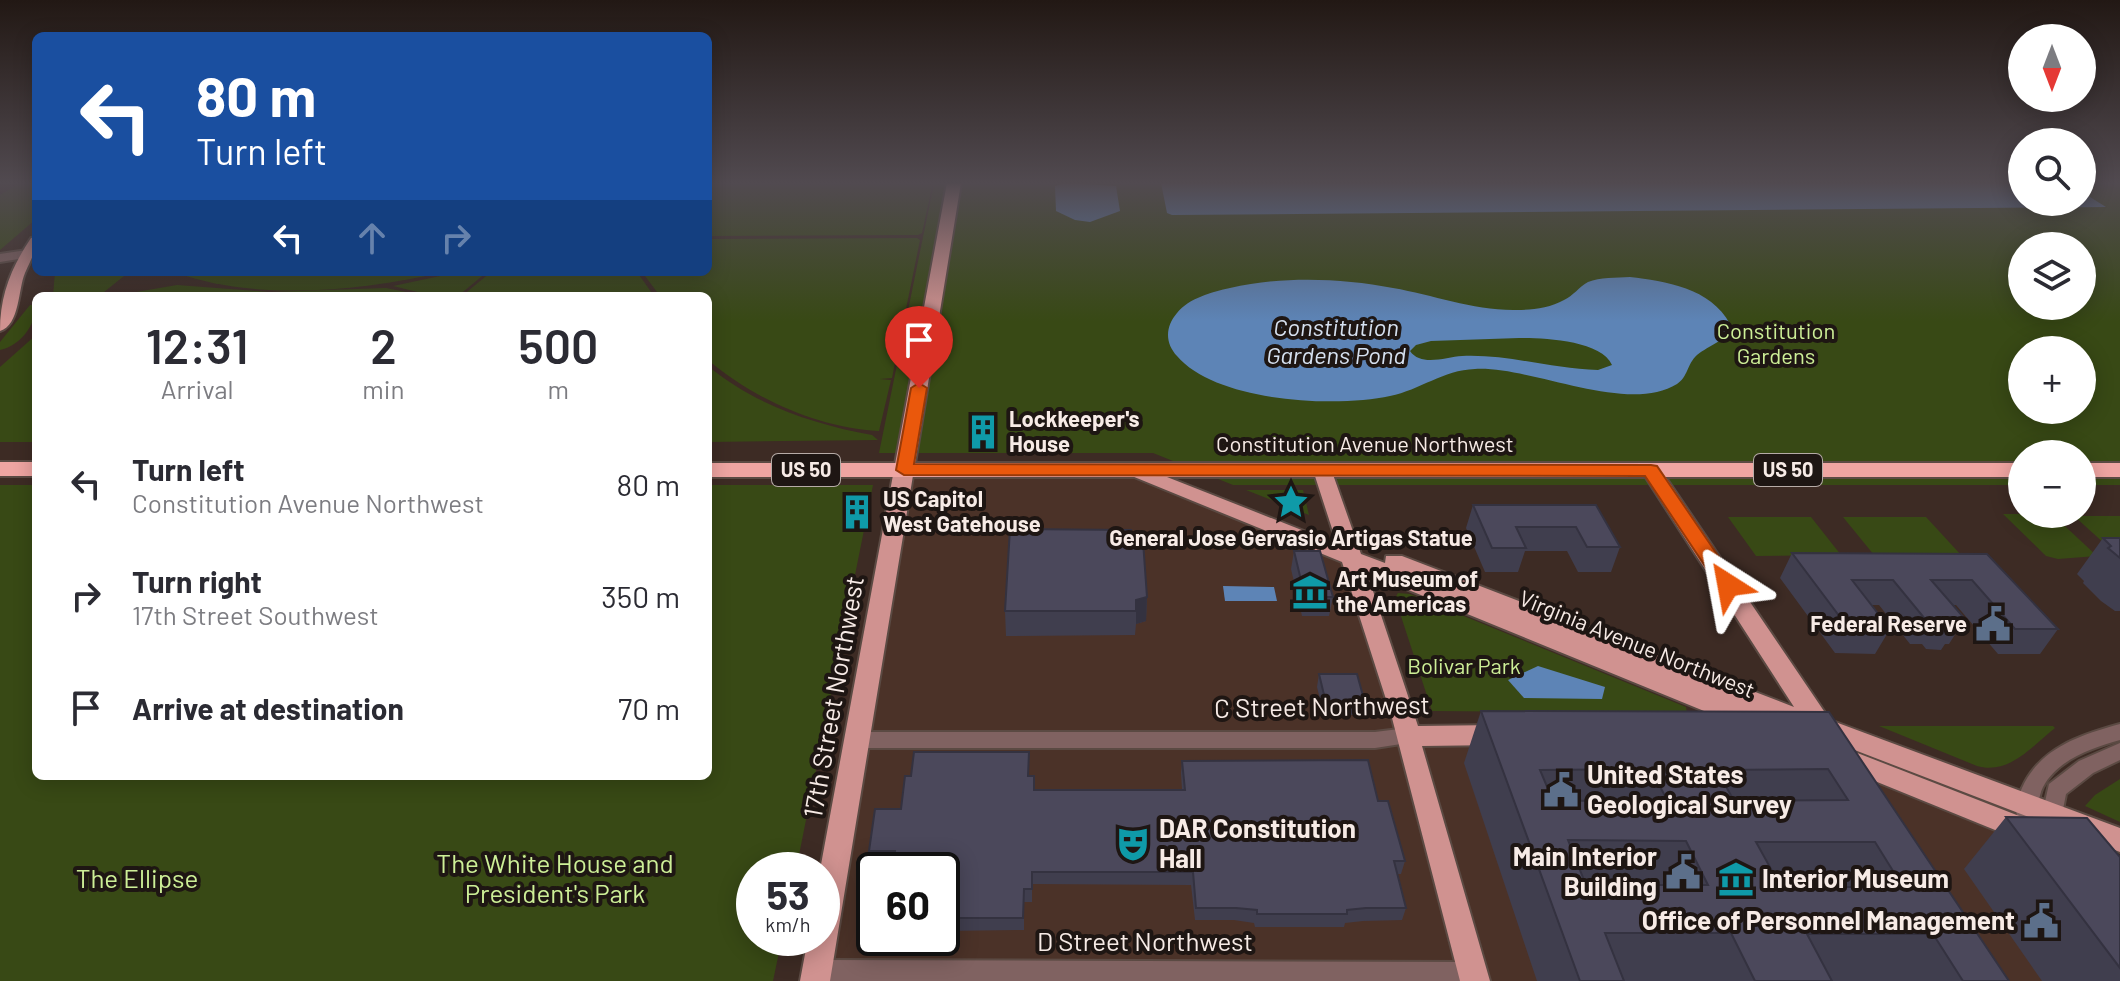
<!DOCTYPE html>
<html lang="en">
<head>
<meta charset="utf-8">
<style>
	body { margin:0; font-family:Barlow,sans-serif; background:#f2f2f3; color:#2b2b33; height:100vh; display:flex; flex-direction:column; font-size:30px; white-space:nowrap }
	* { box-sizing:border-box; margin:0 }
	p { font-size:26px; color:#7c7c81 }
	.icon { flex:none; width:44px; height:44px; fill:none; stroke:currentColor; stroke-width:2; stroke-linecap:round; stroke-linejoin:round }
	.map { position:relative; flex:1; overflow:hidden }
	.sheet { position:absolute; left:32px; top:292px; width:680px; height:488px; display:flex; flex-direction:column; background:#fff; border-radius:12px; box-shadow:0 4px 20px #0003 }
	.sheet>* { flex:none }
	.banner { position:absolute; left:32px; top:32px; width:680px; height:244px; border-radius:12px; box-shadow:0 4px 20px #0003; background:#1a4fa0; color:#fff; overflow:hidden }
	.needle { width:52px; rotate:180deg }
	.buttons { position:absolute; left:2008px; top:24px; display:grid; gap:16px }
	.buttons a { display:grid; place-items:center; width:88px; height:88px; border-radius:50%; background:#fff; box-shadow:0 4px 20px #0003; font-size:40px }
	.speed { position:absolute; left:736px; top:852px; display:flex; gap:16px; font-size:40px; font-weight:700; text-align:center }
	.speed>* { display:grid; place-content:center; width:104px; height:104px; border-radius:50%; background:#fff; box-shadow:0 4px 20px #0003; line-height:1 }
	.speed small { font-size:20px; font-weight:400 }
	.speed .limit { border:4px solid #111; border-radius:12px; background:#fff; color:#111 }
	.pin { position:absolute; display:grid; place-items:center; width:68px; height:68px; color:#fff; margin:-82px -34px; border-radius:50% 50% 50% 0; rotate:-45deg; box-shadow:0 0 8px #0007 }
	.pin .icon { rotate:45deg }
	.me { position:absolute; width:88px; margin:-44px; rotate:326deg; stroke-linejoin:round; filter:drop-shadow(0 0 6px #0008) }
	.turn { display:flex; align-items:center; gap:28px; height:168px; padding:0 32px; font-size:36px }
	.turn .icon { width:104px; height:104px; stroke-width:2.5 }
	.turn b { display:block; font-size:56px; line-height:68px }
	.lanes { display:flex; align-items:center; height:76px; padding:0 32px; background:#0003; justify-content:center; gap:40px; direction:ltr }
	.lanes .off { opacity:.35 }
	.eta { display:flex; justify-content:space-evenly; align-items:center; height:136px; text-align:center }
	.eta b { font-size:48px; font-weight:600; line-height:56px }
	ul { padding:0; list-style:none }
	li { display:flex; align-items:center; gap:24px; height:112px; padding:0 32px }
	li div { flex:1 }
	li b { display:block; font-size:30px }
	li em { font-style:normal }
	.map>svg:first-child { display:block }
	.built { fill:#4b3228; fill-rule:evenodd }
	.green { fill:#384915; fill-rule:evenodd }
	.water { fill:#5d84b6; fill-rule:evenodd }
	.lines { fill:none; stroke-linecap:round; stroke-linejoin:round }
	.minor-casing { stroke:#5b4a43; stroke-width:4 }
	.major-casing { stroke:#5b4a43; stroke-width:4 }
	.highway-casing { stroke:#5b4a43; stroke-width:4 }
	.minor { fill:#806261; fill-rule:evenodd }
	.major { fill:#d09290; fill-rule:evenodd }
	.highway { fill:#efa5a2; fill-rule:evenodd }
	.wall { fill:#403e4e }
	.shaded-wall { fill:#343240 }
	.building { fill:#4b485b; stroke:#343240; stroke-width:2; fill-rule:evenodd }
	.route { fill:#ea580c; stroke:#983908; stroke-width:2 }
	.labels { text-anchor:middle; stroke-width:8; stroke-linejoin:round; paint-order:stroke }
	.shield { fill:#1e1613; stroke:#b6aba7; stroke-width:2 }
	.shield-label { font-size:20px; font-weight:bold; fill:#f7ebe6 }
	.park-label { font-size:22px; fill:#cdef97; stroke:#1e1613 }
	.poi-label { font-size:22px; font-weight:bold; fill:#f7ebe6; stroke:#1e1613; text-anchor:start }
	.street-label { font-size:22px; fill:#f7ebe6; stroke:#1e1613 }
	.water-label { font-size:24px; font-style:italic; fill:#d6e1f0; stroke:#1e1613 }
	.near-street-label { font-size:26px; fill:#f7ebe6; stroke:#1e1613 }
	.near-poi-label { font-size:26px; font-weight:bold; fill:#f7ebe6; stroke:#1e1613; text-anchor:start }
	.near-park-label { font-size:26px; fill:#cdef97; stroke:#1e1613 }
</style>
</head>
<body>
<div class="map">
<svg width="2120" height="981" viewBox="0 0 2120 981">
	<rect width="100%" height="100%" fill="#3d2b24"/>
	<!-- built -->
	<path class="built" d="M904,470H1134L1352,559L1407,736L1788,735L2120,869V981H815ZM874,870H942V938H874Z"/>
	<!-- green -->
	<g class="green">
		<path d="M20,183H36V219L0,250V195Z"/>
		<path d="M708,183H933L922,233L918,235L708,236Z"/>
		<path d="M934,183H2022V202H2082V183H2120V485H2082V454H2022V485H1233L1153,453H879ZM2022,246H2082V306H2022ZM2022,350H2082V410H2022Z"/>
		<path d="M917,238L920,240L892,378L880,379L891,380L879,431C818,428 754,399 708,360V296H660L642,272H708V239Z"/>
		<path d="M55,272H129L99,296H53Z"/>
		<path d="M174,272H445C360,291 257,302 174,272Z"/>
		<path d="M459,272H487L458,296H434L393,286Z"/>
		<path d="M491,272H637L654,296H462Z"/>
		<path d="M177,285L269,292L386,288L426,296H113Z"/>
		<path d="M30,305H36C36,325 20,346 0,350V342Z"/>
		<path d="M36,335V442H0V367Z"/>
		<path d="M708,366C755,405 813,424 872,435L878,440L708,442Z"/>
		<path d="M0,485H36V776H708V485H873L796,870H754V938H782L773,981H0Z"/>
		<path d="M1246,490H1303L1309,515Z"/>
		<path d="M2003,514H2052L2097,556L2058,559L2046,556Z"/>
		<path d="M2074,516H2120V544H2105Z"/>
		<path d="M1728,517H1811L1841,555L1756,556Z"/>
		<path d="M1843,517H1926L1961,555H1874Z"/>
		<path d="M1398,593L1410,594L1686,707L1687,713L1432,711L1395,598Z"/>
		<path d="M1879,726H2053L2055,728C2031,747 2009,775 1977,766Z"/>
		<path d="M2120,779V822L2085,806L2095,795Z"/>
	</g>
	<!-- water -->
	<g class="water">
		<path d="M1065,183L1116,186L1120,211L1090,222L1075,220L1056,211L1055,186Z"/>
		<path d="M1161,183H2022V202H2082V192L2106,207L1172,215L1167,213Z"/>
		<path d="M1630,277C1665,281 1711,288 1730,324C1728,341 1709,345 1697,355C1687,364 1688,377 1677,384C1627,415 1532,366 1475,369C1443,370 1420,390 1390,396C1335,408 1216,402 1177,356C1165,343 1165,327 1177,313C1189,298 1212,292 1230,288C1282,276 1341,278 1393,288C1434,295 1474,311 1517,310C1532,310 1550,308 1564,300C1573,296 1579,287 1588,282C1600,277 1616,278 1630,277ZM1519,338C1543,338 1601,340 1612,365L1598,370C1552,369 1509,354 1462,356C1446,357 1421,367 1410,351L1416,345L1431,341Z"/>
		<path d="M1223,586L1274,587L1277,601H1225Z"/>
		<path d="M1538,666L1605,687L1602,699L1524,698L1508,680Z"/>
	</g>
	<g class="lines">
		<!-- minor casing -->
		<g class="minor-casing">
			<g id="minor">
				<path d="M27,250L33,254L31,257L0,262V254Z"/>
				<path d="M2120,724V740C2092,748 2058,759 2043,787C2038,797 2039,808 2034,818L2026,821L2018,818C2014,809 2017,798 2022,788C2040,748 2080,735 2120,724Z"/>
				<path d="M1407,728L1414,730L1417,736L1414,742L1375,748H856L849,746L846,740L849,734L856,732H1375Z"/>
				<path d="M2120,743V760L2093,773L2066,794L2059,830L2051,833L2043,830L2040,824L2049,784L2079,761Z"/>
				<path d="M817,960L1473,962L1482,965L1485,973L1482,981H813L808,979L805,971L808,963Z"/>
			</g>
		</g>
		<!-- major casing -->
		<g class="major-casing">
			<g id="major">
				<path d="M947,183H961L830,981H800L808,938H822L820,870Z"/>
				<path d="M36,237C36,253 31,259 25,273C18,289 20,325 0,331C0,295 11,268 31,238Z"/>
				<path d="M1134,464L1337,544L1313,470L1316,466H1330L1361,554L1385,563L1386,556H1402L1794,707L1641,470L1644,466H1658L1830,720L2120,828V852L1766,716L1770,722L1766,729L1757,732L1748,729L1367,573L1418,726L1499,725L1508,728L1512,735L1508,742L1499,745L1422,746L1490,981H1460L1392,718L1342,562L1127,474L1124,470Z"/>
				<path d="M1842,747L2037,823L2041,831L2037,839L2027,843L1833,764L1829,757L1833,750Z"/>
			</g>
		</g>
		<!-- highway casing -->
		<g class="highway-casing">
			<g id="highway">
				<rect x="0" y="462" width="36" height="14"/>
				<rect x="708" y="463" width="1314" height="14"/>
				<rect x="2082" y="463" width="38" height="14"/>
			</g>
		</g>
		<!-- minor -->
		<use href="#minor" class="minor"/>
		<!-- major -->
		<use href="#major" class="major"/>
		<!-- highway -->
		<use href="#highway" class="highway"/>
	</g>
	<!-- wall -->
	<g class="wall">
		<path d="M1473,505H1596L1620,547L1611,572H1578L1567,551H1525L1518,572H1485L1466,528Z"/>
		<path d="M2103,538H2120V611H2115L2101,601L2083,583L2084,581L2077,574Z"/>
		<path d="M1131,540L1147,597L1146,621L1136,624L1135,635L1006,636L1005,611Z"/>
		<path d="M1294,551L1333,597L1329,616H1302L1291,569Z"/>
		<path d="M1792,553L1987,554L2058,629L2040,654H1998L1956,605H1952L1965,619L1949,644H1945L1941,650L1926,649L1922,644H1910L1879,605H1871L1890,629L1875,654L1835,653L1780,578Z"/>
		<path d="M1319,674L1365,703L1362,715H1324L1317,687Z"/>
		<path d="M1481,711L1829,712L2009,981H1537L1464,763Z"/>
		<path d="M1182,761L1378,801L1405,861L1401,874H1397L1406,908L1402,920L1363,921L1345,923L1344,927H1255L1254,923L1234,920H1195L1191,885L1032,884V902H1024V930L942,931V870L894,864H871L869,851L901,809L1029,776L1034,790H1182L1181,773Z"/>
		<path d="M2006,817L2120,857V981H2042L1964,869Z"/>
	</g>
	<!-- shaded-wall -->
	<path class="shaded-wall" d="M1147,597L1146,621L1136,624V600Z"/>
	<!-- building -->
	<g class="building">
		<path d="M1473,505H1596L1620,547H1587L1576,527H1516L1526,548H1492Z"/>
		<path d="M1010,529L1131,530V540L1143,541L1147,597L1136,600V611H1005Z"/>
		<path d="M2103,538H2120V558L2108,548L2111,546Z"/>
		<path d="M1294,551H1320L1333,597H1305Z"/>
		<path d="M1792,553L1987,554L2058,629H2015L1972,580H1931L1965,619H1952L1957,625H1942L1938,619H1925L1893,580H1852L1890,629H1849Z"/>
		<path d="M1319,674H1357L1365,703H1326Z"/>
		<path d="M1481,711L1829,712L2009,981H1963L1933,934H1807L1832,981H1755L1731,933H1605L1624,981H1580ZM1651,769L1667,800L1553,801L1540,770ZM1828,769L1848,800L1734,801L1717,770ZM1568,840L1686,841L1708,885H1586ZM1756,842H1875L1903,887H1781Z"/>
		<path d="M914,752H1029L1028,776H1034V790H1185L1182,761L1368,760L1378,801H1388L1405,861H1394L1406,908H1366L1347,910V914H1257V910L1236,908H1196L1193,872H1032V889H1024L1023,918H942V870H893L895,851H869L875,809H901L905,776H911Z"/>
		<path d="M2006,817L2087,818L2120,857V968Z"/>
	</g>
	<!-- sky -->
	<linearGradient id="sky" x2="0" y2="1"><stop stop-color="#221814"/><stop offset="0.57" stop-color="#514a50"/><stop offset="1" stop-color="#514a50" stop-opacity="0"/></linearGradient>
	<rect width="2120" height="321" fill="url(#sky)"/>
	<!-- route -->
	<path class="route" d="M919,383L927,388L914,464L1651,465L1657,466L1738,585L1735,590H1721L1645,476L904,475L896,470L911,388Z"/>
	<!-- icons -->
	<defs>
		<g id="building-bare" transform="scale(2.76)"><path d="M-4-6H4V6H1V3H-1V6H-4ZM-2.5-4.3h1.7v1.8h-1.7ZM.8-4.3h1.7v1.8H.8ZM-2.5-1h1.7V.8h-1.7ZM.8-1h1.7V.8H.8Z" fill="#0f9aa8" stroke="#1e1613" stroke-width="2.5" paint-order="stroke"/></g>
		<g id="sight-bare" transform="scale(2.76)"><path d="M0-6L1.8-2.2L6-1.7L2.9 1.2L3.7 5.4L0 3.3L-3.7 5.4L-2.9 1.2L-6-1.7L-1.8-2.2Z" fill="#0f9aa8" stroke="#1e1613" stroke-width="2.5" paint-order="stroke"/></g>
		<g id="museum-bare" transform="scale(2.76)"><path d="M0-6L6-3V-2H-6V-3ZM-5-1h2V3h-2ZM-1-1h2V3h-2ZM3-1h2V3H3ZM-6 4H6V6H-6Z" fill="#0f9aa8" stroke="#1e1613" stroke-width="2.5" paint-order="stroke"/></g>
		<g id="civic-bare" transform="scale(2.76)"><path d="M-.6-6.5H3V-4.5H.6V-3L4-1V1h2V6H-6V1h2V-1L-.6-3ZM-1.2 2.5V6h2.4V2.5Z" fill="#5c6f8a" stroke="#1e1613" stroke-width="2.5" paint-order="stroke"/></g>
		<g id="theatre-bare" transform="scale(2.76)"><path d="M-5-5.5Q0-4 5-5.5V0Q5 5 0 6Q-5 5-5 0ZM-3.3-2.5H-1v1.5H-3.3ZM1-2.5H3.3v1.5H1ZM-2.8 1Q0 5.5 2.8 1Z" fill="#0f9aa8" stroke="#1e1613" stroke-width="2.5" paint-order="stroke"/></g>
	</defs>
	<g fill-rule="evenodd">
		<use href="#building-bare" x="983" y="432"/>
		<use href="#sight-bare" x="1291" y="502"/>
		<use href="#building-bare" x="857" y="512"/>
		<use href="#museum-bare" x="1310" y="592"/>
		<use href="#civic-bare" x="1993" y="624"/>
		<use href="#civic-bare" x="1561" y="790"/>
		<use href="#theatre-bare" x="1133" y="844"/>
		<use href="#civic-bare" x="1683" y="872"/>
		<use href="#museum-bare" x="1736" y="879"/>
		<use href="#civic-bare" x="2041" y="921"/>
	</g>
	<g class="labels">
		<!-- shield labels -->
		<g class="shield">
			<rect x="772" y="454" width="68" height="32" rx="6"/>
			<rect x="1754" y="454" width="68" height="32" rx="6"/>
		</g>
		<g class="shield-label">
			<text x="806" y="477">US 50</text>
			<text x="1788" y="477">US 50</text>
		</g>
		<!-- park labels -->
		<g class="park-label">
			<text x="1776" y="339">Constitution<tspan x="1776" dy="25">Gardens</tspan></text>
			<text x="1464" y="674">Bolivar Park</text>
		</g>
		<!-- poi labels -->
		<g class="poi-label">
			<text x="1009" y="427">Lockkeeper's<tspan x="1009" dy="25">House</tspan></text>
			<text x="883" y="507">US Capitol<tspan x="883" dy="25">West Gatehouse</tspan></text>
			<text x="1291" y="546" text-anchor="middle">General Jose Gervasio Artigas Statue</text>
			<text x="1336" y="587">Art Museum of<tspan x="1336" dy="25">the Americas</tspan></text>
			<text x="1967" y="632" text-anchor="end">Federal Reserve</text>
		</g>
		<!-- street labels -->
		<g class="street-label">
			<text x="1365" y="452">Constitution Avenue Northwest</text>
			<text transform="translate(1637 644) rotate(22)" y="8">Virginia Avenue Northwest</text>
		</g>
		<!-- water labels -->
		<g class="water-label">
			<text x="1336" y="336">Constitution<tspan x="1336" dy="28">Gardens Pond</tspan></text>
		</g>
		<!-- near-street labels -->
		<g class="near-street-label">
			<text transform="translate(834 697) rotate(-80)" y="9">17th Street Northwest</text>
			<text transform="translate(1322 707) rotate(-1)" y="9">C Street Northwest</text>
			<text x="1145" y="951">D Street Northwest</text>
		</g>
		<!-- near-poi labels -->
		<g class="near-poi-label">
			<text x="1587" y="784">United States<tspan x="1587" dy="30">Geological Survey</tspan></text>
			<text x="1159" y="838">DAR Constitution<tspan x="1159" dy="30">Hall</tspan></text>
			<text x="1657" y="866" text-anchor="end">Main Interior<tspan x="1657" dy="30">Building</tspan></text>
			<text x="1762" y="888">Interior Museum</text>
			<text x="2015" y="930" text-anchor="end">Office of Personnel Management</text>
		</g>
		<!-- near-park labels -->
		<g class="near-park-label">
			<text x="555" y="873">The White House and<tspan x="555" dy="30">President's Park</tspan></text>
			<text x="137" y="888">The Ellipse</text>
		</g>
	</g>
</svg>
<div class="buttons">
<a><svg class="needle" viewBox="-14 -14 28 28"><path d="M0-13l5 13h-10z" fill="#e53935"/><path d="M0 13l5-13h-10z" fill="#7c7c81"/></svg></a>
<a><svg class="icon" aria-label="search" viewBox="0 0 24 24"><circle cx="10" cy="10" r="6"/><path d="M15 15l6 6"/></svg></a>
<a><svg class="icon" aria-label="layers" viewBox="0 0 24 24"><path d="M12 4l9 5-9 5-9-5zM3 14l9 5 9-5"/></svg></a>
<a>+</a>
<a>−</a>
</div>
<div class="speed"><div>53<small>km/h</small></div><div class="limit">60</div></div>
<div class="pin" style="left:919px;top:388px;background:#d93025"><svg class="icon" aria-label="arrive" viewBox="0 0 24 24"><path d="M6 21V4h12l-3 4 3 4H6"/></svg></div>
<svg class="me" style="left:1728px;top:585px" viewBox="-20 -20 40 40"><path d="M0-17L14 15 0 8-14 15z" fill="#ea580c" stroke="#fff" stroke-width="4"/></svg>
<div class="banner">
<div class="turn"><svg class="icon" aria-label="left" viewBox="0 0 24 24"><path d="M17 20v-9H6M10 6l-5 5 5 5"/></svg><div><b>80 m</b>Turn left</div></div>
<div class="lanes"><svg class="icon" aria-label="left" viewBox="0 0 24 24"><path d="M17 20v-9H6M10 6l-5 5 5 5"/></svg><svg class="icon off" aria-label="ahead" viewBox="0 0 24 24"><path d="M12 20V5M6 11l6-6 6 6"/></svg><svg class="icon off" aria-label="right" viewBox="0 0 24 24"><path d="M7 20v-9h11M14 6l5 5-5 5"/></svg></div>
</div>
<section class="sheet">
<div class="eta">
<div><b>12:31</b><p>Arrival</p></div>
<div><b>2</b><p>min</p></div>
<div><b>500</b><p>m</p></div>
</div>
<ul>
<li><svg class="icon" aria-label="left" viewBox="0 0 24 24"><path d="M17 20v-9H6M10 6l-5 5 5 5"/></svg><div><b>Turn left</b><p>Constitution Avenue Northwest</p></div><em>80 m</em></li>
<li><svg class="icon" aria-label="right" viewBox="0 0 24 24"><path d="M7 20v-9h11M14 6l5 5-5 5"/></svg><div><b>Turn right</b><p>17th Street Southwest</p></div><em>350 m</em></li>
<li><svg class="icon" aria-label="arrive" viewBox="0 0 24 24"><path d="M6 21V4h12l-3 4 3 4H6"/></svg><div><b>Arrive at destination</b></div><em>70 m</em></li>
</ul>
</section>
</div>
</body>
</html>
